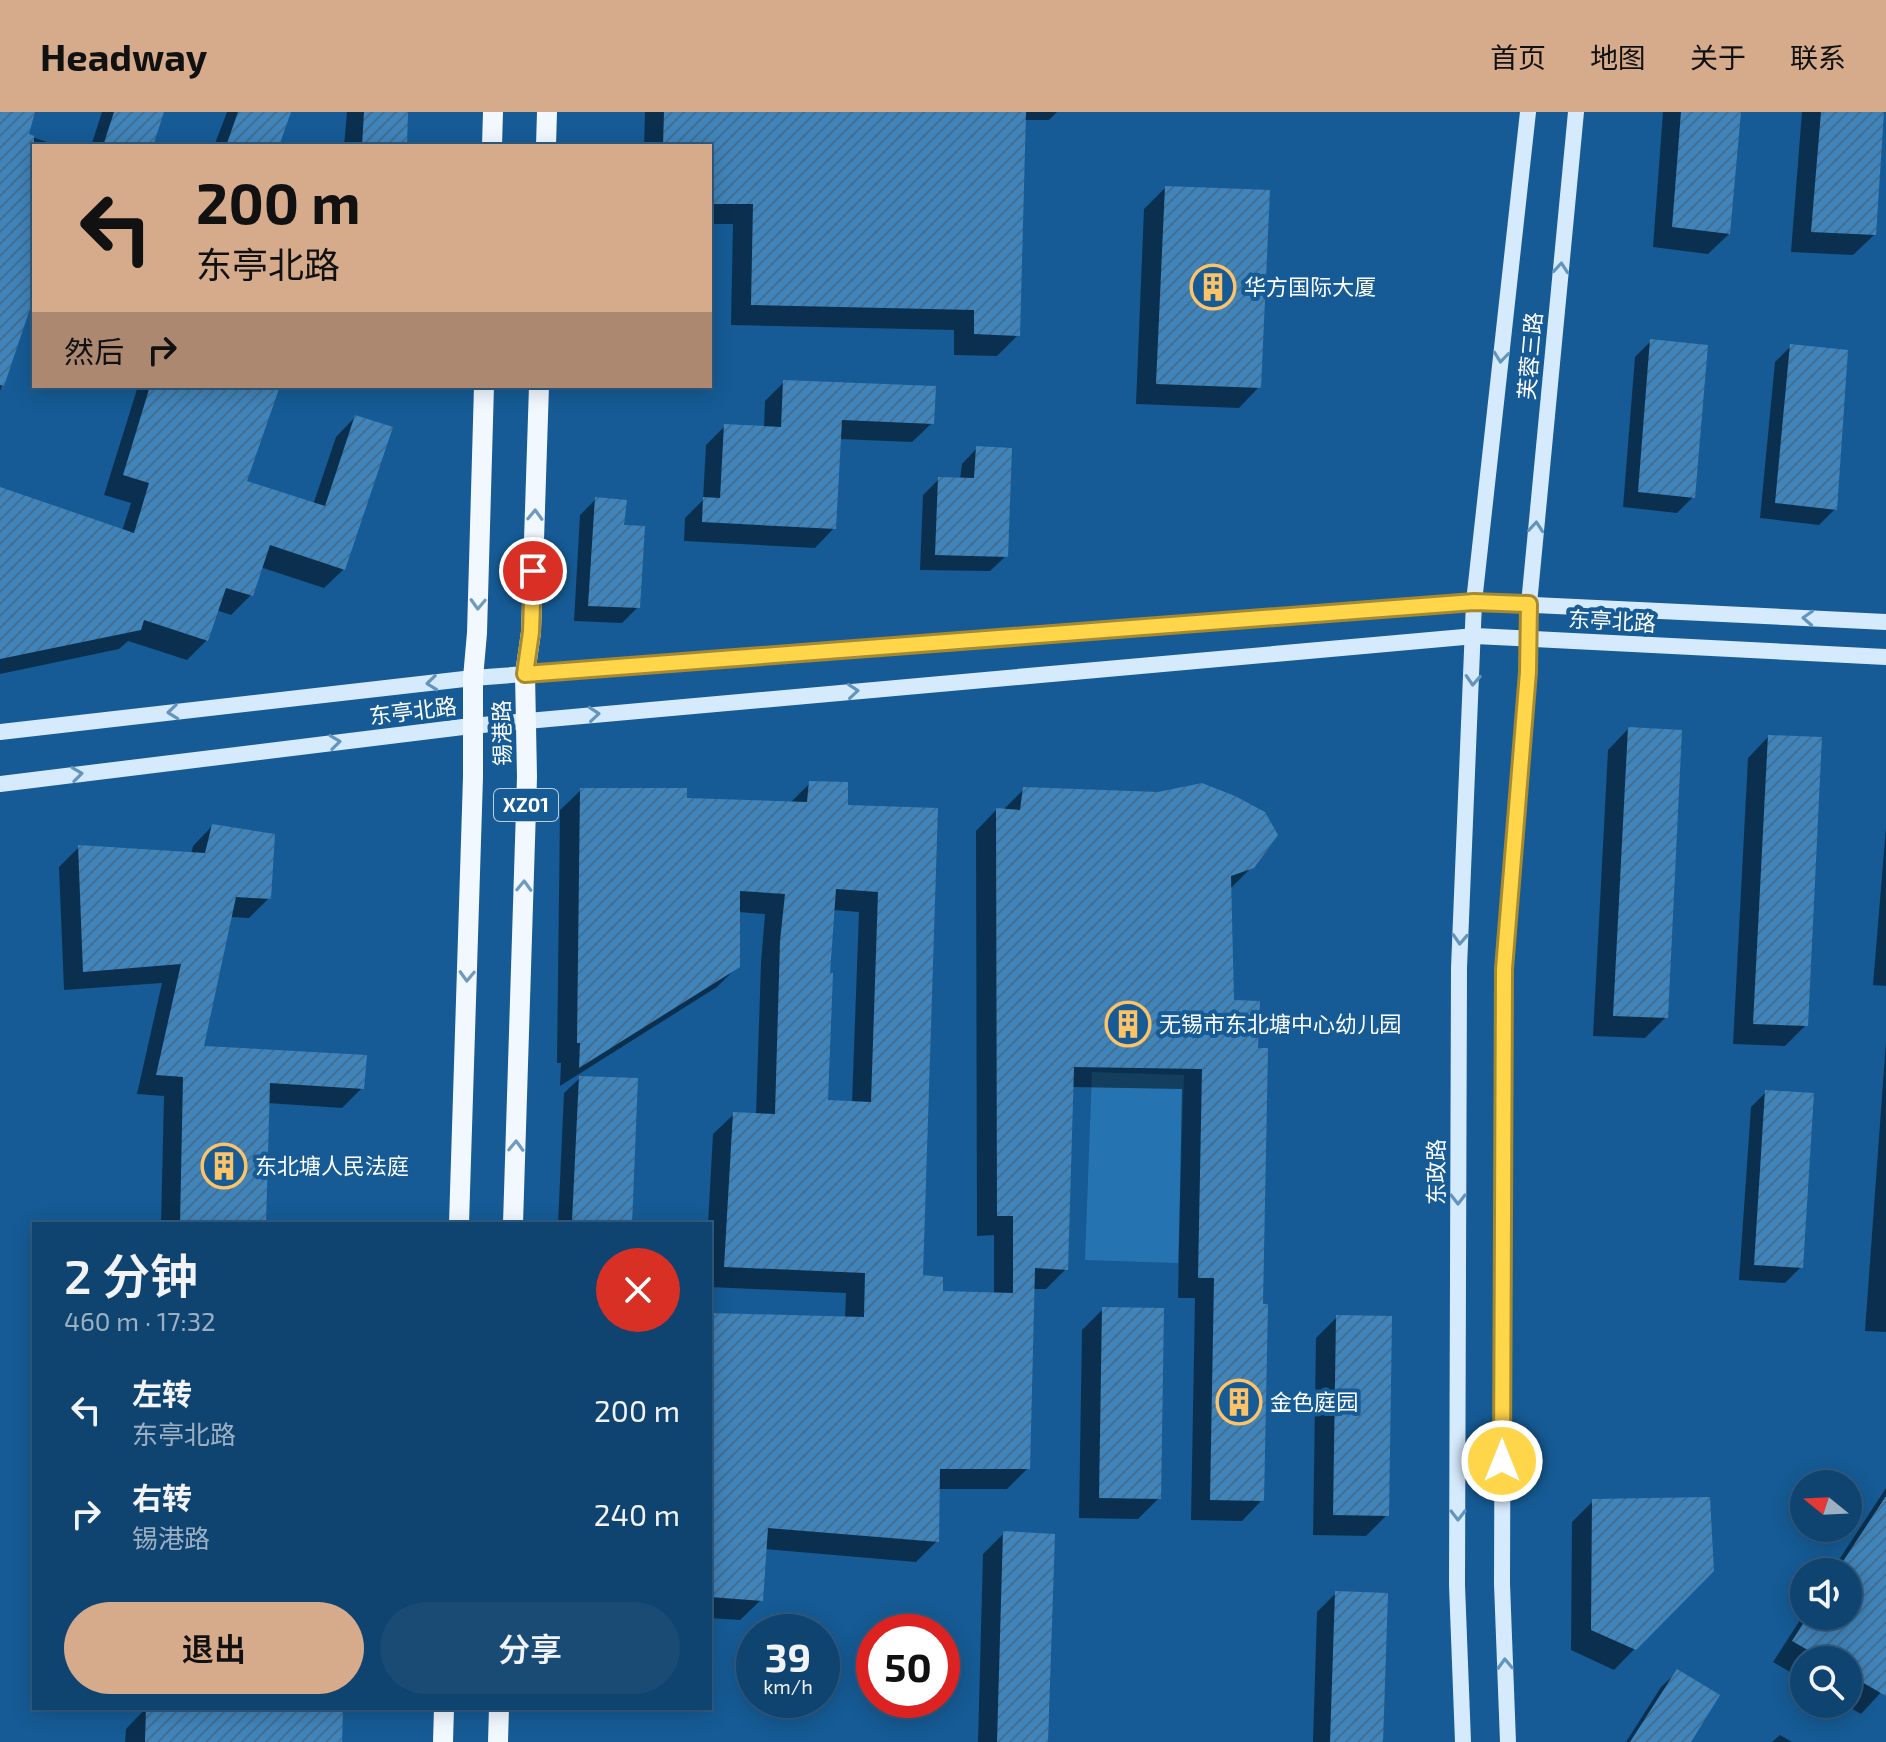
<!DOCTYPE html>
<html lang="zh">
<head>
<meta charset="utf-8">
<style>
	body { margin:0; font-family:"Exo 2","Noto Sans SC",sans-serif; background:#194b75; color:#f1f3f6; height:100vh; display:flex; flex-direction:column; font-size:30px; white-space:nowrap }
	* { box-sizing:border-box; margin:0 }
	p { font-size:26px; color:#9cb0c3 }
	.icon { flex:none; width:44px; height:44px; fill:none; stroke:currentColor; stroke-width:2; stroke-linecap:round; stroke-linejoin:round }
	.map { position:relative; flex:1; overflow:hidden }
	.drawer { position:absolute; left:32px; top:1110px; width:680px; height:488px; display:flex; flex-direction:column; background:#104470; border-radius:0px; box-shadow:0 4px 20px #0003,0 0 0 2px #305c83 }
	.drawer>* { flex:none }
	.banner { position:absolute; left:32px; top:32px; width:680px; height:244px; border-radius:0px; box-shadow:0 4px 20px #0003,0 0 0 2px #305c83; background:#d6ab8b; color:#111; overflow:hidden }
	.needle { width:52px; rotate:288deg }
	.controls { position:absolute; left:1790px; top:1358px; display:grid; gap:16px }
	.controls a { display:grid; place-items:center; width:72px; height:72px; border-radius:50%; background:#104470; box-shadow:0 4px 20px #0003,0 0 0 2px #305c83; font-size:40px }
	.speed { position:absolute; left:736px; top:1502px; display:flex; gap:16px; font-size:40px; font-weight:700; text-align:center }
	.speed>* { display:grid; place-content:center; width:104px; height:104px; border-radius:50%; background:#104470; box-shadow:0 4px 20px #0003,0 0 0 2px #305c83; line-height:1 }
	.speed small { font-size:20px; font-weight:400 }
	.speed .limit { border:12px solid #d22; background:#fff; color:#111 }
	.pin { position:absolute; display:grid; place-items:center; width:68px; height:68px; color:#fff; margin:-34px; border:4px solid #fff; border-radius:50%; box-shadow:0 2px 8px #0007 }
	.me { position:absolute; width:88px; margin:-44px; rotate:0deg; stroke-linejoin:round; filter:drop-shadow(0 0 6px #0008) }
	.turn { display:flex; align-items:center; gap:28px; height:168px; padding:0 32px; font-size:36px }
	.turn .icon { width:104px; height:104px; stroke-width:2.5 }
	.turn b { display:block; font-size:56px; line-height:68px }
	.then { display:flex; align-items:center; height:76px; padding:0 32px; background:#0003; gap:16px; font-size:30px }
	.round { display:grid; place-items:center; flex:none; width:84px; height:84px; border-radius:42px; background:#194b75 }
	.headline { display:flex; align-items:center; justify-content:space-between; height:136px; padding:0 32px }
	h1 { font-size:48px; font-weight:600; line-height:60px }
	.button { display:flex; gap:16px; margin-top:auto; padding:16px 32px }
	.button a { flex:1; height:92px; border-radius:48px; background:#d6ab8b; color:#111; font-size:32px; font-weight:600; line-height:92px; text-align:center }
	.button a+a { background:#194b75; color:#f1f3f6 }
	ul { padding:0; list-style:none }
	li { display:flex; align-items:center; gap:24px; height:104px; padding:0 32px }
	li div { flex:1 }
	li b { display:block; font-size:30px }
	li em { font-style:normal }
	header { display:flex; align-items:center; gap:48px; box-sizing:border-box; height:112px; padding:0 40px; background:#d6ab8b; color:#111 }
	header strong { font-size:38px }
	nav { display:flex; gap:44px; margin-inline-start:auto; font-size:28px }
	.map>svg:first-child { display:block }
	.pitch { fill:#2574b1 }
	.shadow { fill:#0007; fill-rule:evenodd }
	.building { fill:url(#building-hatch); fill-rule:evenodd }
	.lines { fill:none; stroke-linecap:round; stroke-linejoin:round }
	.secondary { stroke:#d5eafc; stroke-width:16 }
	.primary { stroke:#f1f8ff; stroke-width:20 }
	.oneway { stroke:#6294be }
	.oneway2 { stroke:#6e9abf }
	.route-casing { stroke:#a68a30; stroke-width:20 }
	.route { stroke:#ffd54a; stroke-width:14 }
	.labels { text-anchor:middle; stroke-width:8; stroke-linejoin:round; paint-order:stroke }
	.shield { fill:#165b95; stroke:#b9cedf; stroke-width:2 }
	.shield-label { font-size:20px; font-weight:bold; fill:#fff }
	.poi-label { font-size:22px; fill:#fff; stroke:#165b95; text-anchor:start }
	.street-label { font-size:22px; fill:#fff; stroke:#165b95 }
</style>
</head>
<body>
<header>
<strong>Headway</strong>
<nav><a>首页</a><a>地图</a><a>关于</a><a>联系</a></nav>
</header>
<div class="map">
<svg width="1886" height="1630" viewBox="0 0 1886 1630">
	<defs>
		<pattern id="building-hatch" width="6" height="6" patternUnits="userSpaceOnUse" patternTransform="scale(2)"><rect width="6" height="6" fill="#3f85bc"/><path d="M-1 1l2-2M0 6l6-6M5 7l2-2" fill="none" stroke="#446e8f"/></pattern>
	</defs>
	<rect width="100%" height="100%" fill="#165b95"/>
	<!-- pitch -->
	<path class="pitch" d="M1092,960L1184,963L1178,1151L1085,1148Z"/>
	<!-- shadow -->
	<g class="shadow">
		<path d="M0,0H33L26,23L59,34H34V179L0,279Z"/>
		<path d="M102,0H162L151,34H91Z"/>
		<path d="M227,0H289L278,30L289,34H214Z"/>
		<path d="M347,0H406L405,34H344Z"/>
		<path d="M645,0H1057L1049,8H1024L1018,223L997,244L954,243V218L731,213L733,112H710V34H644Z"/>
		<path d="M1663,0H1739L1729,122L1708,142L1653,135Z"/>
		<path d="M1802,0H1882L1874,123L1853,143L1791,140Z"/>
		<path d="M1165,76L1259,275L1239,296L1136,292L1144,97Z"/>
		<path d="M1651,229L1693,385L1677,401L1623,395L1635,245Z"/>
		<path d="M1791,234L1835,397L1819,413L1760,406L1775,250Z"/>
		<path d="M784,270L932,311L912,330L839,327L834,416L815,436L684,429L685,406L703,388L706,333L725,314L764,316L765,289Z"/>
		<path d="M138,274H277L245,370L313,393L336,325L355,305L344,457L324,476L260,455L251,483L231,503L216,498L207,528L187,548L128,529L119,537L0,562V377L122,419L131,391L104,383Z"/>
		<path d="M977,336L1006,444L990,459L920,458L923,383L939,367H960L962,352Z"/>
		<path d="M596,387L638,495L622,511L574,509L580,403Z"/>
		<path d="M1628,617L1666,905L1645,926L1593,924L1608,638Z"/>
		<path d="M1768,625L1806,913L1785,934L1733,932L1748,646Z"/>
		<path d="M810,671L846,695L936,698L921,1165L941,1181L994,1183V1123L977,1124L976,719L996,698L1004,697L1024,677L1252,755L1231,776L1232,890L1256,938L1261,1194L1262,1388L1242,1409L1191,1408L1195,1186H1178L1182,977L1071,975L1066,1157L1046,1177H1033L1028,1356L1007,1377H938L937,1429L916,1450L764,1437L761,1488L740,1508L710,1506V1202L845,1206L846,1181L710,1175V1112H708L713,1022L734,1002L756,1003L761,851L765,802L738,800V854L717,875L560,974L561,951H557L560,698L581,678L685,688L789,692ZM833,798L859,800L852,991L826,990L828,863Z"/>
		<path d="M212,714L269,786L249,806L230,805L202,935L362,976L342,996L267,991L264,1112H161L164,984L137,982L162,871L64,878L59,755L79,735L191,742L193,734Z"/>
		<path d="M1886,715V874L1873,873Z"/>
		<path d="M1886,929V1220L1865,1219Z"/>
		<path d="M580,966L630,1111L629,1112H558L564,981Z"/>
		<path d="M1766,980L1801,1155L1785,1171L1739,1168L1751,995Z"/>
		<path d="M1103,1197L1159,1386L1138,1407L1079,1406L1082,1218Z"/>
		<path d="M1337,1205L1387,1403L1366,1424L1313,1423L1316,1226Z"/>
		<path d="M1886,1376V1575L1861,1602L1844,1592H1848V1548H1804V1568L1773,1550L1804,1502V1504H1848V1460H1831Z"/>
		<path d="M1593,1389L1711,1458L1614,1558L1571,1538L1572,1410Z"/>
		<path d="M1004,1421L1046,1630H978L983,1442Z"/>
		<path d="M1336,1481L1381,1630H1313L1317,1500Z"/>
		<path d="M1677,1560L1689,1630H1626L1661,1575Z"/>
		<path d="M146,1596L341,1600L340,1630H125L126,1617Z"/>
		<path d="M1780,1623L1792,1630H1772Z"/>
	</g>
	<!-- building -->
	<g class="building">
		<path d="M0,0H35L29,22L34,24V185L4,274L0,273Z"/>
		<path d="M114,0H164L153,34H103Z"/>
		<path d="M238,0H291L279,34H226Z"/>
		<path d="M364,0H408L407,34H362Z"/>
		<path d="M664,0H1026L1020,224L974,222V198L751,193L753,92H710V34H663Z"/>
		<path d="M1681,0H1741L1730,122L1672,115Z"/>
		<path d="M1821,0H1884L1876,123L1811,120Z"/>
		<path d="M1165,74L1270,78L1261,276L1156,272Z"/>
		<path d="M1650,227L1708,233L1695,386L1638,380Z"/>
		<path d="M1790,232L1848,238L1837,398L1775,391Z"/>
		<path d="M783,268L936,274L934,312L842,308L836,417L702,410L703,385L720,386L724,312L781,315Z"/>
		<path d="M150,274H280L247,369L325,394L355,303L393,315L345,458L270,433L253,484L226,476L208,529L144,508L141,518L0,547V375L134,421L149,371L123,363Z"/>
		<path d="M976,334L1012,336L1008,445L935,443L938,365L974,366Z"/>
		<path d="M595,385L627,388L624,413L645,414L640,496L588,494Z"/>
		<path d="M1628,615L1682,618L1668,906L1613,904Z"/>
		<path d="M1768,623L1822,625L1808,914L1753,912Z"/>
		<path d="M809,669L848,670V693L938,696L923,1163L943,1165V1179L1013,1181V1104H997L996,696L1020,698L1023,675L1158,680L1202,671L1235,684L1265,700L1278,723L1254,756L1231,764L1234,888L1260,889L1258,936H1268L1263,1192H1268L1264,1389L1210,1388L1214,1166H1198L1202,957L1074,955L1068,1158L1035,1156L1030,1357H940L939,1430L768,1416L763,1489L710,1485V1201L864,1205L865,1161L724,1155L733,1000L775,1002L780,829L785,782L740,779V855L579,956L580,931H577L580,676H687V686L807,690ZM836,777L878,780L871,990L828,988L833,861H830Z"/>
		<path d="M212,712L275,722L271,787L236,785L204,934L367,943L364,977L270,971L266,1112H180L183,965L156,963L181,852L83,860L78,733L205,741Z"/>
		<path d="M579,964L638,966L632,1112L572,1109Z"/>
		<path d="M1765,978L1814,981L1803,1156L1754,1153Z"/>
		<path d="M1102,1195L1164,1196L1161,1387L1099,1386Z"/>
		<path d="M1336,1203L1392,1204L1389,1404L1333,1403Z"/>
		<path d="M1886,1384V1584L1848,1562V1548H1825L1792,1529L1808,1504H1848V1460H1836Z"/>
		<path d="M1710,1385L1714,1459L1636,1538L1591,1518L1592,1387Z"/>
		<path d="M1003,1419L1055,1422L1048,1630H997Z"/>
		<path d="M1335,1479L1388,1481L1383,1630H1330Z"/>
		<path d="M1677,1557L1720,1583L1691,1630H1630Z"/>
		<path d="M146,1596L343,1598L342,1630H145Z"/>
	</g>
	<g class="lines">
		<!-- secondary -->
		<g class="secondary">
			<path d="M0,620L473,566L1474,490L1886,510"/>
			<path d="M0,672L471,614L1475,524L1886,545"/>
			<path d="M1463,1630L1457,1473L1459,856L1474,490L1528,0"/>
			<path d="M1508,1630L1502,1472L1504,857L1528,560L1529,492L1576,0"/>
		</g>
		<!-- primary -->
		<g class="primary">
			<path d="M492,34L493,0"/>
			<path d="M546,34L547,0"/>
			<path d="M459,1112L473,665V566L477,521L484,274"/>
			<path d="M513,1112L527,665L525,562L531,520L539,274"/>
			<path d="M443,1630L444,1596"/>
			<path d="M498,1630L499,1596"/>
		</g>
	</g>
	<!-- one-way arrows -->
	<defs><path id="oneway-chevron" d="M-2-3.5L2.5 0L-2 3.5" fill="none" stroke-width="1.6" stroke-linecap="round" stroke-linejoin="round" transform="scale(2)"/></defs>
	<g class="oneway">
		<use href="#oneway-chevron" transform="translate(1561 156) rotate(-85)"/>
		<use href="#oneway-chevron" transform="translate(1501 245) rotate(96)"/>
		<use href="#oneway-chevron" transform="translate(1536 415) rotate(-85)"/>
		<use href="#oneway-chevron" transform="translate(1808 506) rotate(-177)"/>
		<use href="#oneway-chevron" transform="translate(1473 568) rotate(93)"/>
		<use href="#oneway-chevron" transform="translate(432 571) rotate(174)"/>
		<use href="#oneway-chevron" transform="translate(853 579) rotate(-5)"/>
		<use href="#oneway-chevron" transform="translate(173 600) rotate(174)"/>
		<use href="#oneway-chevron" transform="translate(594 602) rotate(-5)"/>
		<use href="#oneway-chevron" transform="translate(335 630) rotate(-7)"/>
		<use href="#oneway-chevron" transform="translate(77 662) rotate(-7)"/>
		<use href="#oneway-chevron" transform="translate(1460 827) rotate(93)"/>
		<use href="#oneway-chevron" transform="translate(1458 1087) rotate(90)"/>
		<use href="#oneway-chevron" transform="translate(1458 1403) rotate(90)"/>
		<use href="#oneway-chevron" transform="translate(1505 1552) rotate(-92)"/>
	</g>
	<g class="oneway2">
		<use href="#oneway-chevron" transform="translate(535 403) rotate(-88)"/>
		<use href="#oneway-chevron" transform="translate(478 492) rotate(92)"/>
		<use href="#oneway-chevron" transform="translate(524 774) rotate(-88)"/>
		<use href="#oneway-chevron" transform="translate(467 864) rotate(92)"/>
		<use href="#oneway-chevron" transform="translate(516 1034) rotate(-88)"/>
	</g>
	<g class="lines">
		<!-- route casing -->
		<g class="route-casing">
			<path id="route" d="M533,459L531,520L525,562L1474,490L1529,492L1528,560L1504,857L1502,1349"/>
		</g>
		<!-- route -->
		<use href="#route" class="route"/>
	</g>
	<!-- icons -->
	<defs>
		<g id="building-ring" transform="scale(2.3)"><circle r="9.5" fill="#165b95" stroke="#ffc367" stroke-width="1.5"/><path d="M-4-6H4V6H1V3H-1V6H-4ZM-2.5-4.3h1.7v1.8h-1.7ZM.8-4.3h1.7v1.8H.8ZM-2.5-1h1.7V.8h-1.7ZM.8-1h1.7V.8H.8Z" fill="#ffc367"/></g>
	</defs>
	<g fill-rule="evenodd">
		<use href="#building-ring" x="1213" y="175"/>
		<use href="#building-ring" x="1128" y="912"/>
		<use href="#building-ring" x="224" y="1054"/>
		<use href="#building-ring" x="1239" y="1290"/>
	</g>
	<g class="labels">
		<!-- shield labels -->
		<rect class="shield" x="494" y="677" width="64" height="32" rx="6"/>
		<g class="shield-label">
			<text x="526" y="700">XZ01</text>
		</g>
		<!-- poi labels -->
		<g class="poi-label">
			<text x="1244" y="183">华方国际大厦</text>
			<text x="1159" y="920">无锡市东北塘中心幼儿园</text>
			<text x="255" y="1062">东北塘人民法庭</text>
			<text x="1270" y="1298">金色庭园</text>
		</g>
		<!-- street labels -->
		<g class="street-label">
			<text transform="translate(1530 244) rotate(-85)" y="8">芙蓉三路</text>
			<text transform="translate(1612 509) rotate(3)" y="8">东亭北路</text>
			<text transform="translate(413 599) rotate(-7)" y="8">东亭北路</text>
			<text transform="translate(502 621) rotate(-91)" y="8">锡港路</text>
			<text transform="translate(1436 1060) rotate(-90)" y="8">东政路</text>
		</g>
	</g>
</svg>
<div class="controls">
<a><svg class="needle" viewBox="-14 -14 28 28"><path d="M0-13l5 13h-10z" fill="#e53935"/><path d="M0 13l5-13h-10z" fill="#9cb0c3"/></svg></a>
<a><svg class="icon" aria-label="sound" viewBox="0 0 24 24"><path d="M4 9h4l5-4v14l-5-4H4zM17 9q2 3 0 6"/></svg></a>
<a><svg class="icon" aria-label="search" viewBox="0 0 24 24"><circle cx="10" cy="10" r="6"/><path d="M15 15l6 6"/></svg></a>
</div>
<div class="speed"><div>39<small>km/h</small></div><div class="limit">50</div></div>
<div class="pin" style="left:533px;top:459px;background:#d93025"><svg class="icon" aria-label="arrive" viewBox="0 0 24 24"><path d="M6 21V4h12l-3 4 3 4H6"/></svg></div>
<svg class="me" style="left:1502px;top:1349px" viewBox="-20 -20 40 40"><circle r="17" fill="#ffd54a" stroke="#fff" stroke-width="3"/><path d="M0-11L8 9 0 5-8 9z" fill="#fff"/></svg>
<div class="banner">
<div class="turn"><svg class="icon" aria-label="left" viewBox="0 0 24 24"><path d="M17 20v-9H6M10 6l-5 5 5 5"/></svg><div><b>200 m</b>东亭北路</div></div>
<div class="then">然后<svg class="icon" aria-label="right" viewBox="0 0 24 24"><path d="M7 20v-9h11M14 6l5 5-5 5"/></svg></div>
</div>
<section class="drawer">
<div class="headline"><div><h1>2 分钟</h1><p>460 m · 17:32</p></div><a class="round" style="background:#d93025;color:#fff"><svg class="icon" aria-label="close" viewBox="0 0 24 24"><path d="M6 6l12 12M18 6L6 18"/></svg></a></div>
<ul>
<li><svg class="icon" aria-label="left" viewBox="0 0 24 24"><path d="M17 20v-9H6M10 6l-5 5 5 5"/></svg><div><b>左转</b><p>东亭北路</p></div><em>200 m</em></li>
<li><svg class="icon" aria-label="right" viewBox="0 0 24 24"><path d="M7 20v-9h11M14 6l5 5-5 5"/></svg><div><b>右转</b><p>锡港路</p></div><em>240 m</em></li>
</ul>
<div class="button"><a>退出</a><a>分享</a></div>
</section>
</div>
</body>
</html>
